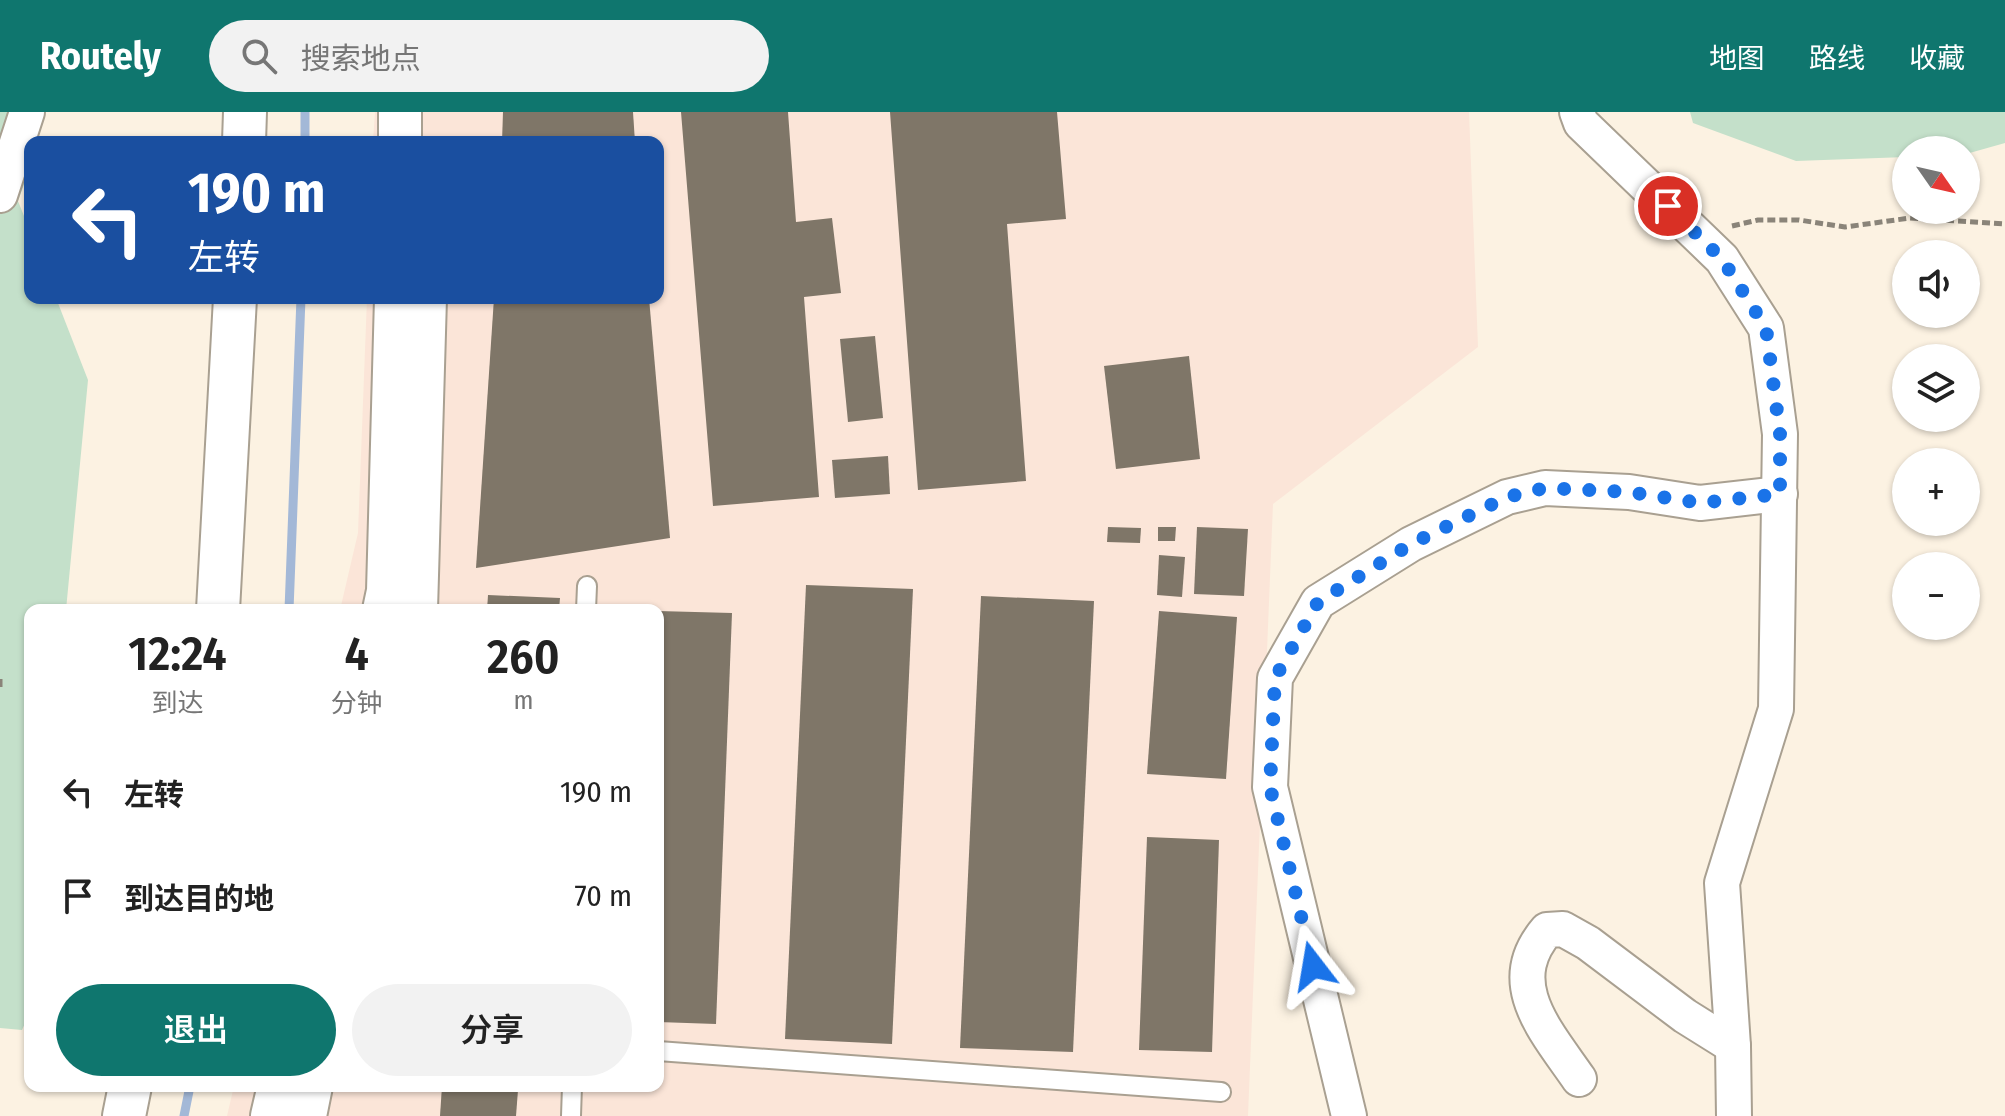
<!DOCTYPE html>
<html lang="zh">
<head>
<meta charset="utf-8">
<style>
	body { margin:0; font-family:"Fira Sans Condensed","Noto Sans SC",sans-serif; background:#f2f2f2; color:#222; height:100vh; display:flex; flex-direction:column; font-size:30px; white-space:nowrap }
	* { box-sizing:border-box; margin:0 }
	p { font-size:26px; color:#767676 }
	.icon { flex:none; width:44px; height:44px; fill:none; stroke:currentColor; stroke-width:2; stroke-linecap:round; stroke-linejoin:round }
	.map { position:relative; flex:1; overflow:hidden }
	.side { position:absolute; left:24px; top:492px; width:640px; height:488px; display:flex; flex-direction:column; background:#fff; border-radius:16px; box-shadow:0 2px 6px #0004 }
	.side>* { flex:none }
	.top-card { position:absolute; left:24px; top:24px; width:640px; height:168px; border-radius:16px; box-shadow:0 2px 6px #0004; background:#1a4fa0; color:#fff; overflow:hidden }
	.needle { width:52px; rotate:124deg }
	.buttons { position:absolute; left:1892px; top:24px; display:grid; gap:16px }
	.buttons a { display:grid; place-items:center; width:88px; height:88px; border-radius:50%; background:#fff; box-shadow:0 2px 6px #0004; font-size:40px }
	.pin { position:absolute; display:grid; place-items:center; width:68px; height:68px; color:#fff; margin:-34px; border:4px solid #fff; border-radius:50%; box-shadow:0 2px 8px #0007 }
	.me { position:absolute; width:88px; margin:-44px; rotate:346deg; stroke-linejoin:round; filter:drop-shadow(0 0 6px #0008) }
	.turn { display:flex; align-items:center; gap:28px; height:168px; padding:0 32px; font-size:36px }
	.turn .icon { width:104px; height:104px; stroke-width:2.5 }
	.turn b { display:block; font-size:56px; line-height:68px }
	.eta { display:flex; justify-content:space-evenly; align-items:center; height:136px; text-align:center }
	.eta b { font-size:48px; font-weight:600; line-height:56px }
	.primary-button { display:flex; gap:16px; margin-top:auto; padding:16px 32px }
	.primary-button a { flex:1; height:92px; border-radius:48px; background:#0f766e; color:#fff; font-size:32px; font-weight:600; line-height:92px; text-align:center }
	.primary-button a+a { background:#f2f2f2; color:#222 }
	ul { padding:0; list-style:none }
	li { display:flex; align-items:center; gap:24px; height:104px; padding:0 32px }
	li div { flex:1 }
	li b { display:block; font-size:30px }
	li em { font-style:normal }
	header { display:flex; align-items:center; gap:48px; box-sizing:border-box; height:112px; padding:0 40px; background:#0f766e; color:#fff }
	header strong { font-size:38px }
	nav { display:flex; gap:44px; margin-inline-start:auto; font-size:28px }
	.search { width:560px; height:72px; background:#f2f2f2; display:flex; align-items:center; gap:20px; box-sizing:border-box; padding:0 28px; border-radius:44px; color:#767676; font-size:30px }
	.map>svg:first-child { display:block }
	.industrial { fill:#fbe5d8 }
	.green { fill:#c4e0ca }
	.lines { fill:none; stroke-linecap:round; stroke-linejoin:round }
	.stream { stroke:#a3b8d7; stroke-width:9 }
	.building { fill:#7f7668 }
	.service-casing { stroke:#a9a091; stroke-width:22 }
	.minor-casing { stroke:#a9a091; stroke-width:38 }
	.tertiary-casing { stroke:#a9a091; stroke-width:46 }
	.path { stroke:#8a8479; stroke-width:5; stroke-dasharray:8 4; stroke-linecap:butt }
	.service { stroke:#fff; stroke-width:18 }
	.minor { stroke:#fff; stroke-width:34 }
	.tertiary { stroke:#fff; stroke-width:42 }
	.route { stroke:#1a73e8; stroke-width:14; stroke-dasharray:0 25.2 }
</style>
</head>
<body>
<header>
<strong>Routely</strong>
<div class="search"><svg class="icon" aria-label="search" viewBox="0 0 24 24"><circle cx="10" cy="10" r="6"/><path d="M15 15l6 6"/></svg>搜索地点</div>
<nav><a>地图</a><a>路线</a><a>收藏</a></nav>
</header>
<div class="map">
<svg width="2005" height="1004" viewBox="0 0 2005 1004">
	<rect width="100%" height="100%" fill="#fcf2e2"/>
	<!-- industrial -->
	<path class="industrial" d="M375,0H1469L1478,235L1273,392L1248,1004H227L234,974H658V498H340L358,421L367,186H658V30H373Z"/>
	<!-- green -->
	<g class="green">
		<path d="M0,0H42L37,30H30V56L18,89L30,119V186H56L88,268L66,498H30V900L22,918L0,916Z"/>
		<path d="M1690,0H2005V31L1966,42V38H1906V45L1796,49L1693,11Z"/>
	</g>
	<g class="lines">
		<!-- stream -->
		<g class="stream">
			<path d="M305,30V0"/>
			<path d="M289,498L301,186"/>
			<path d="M184,1004L190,974"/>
		</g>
	</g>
	<!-- building -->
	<g class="building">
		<path d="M503,0H633L635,30H502Z"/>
		<path d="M681,0H788L796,110L832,106L841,181L804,185L819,385L713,394Z"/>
		<path d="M890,0H1057L1066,107L1007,112L1026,369L918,378Z"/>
		<path d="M494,186H649L670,426L476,456Z"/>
		<path d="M875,224L883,306L848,310L840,227Z"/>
		<path d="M1189,244L1200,347L1116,357L1104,254Z"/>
		<path d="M888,344L890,382L835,386L832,348Z"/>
		<path d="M1108,415L1141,416L1140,431L1107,430Z"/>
		<path d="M1158,415H1176L1175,429H1158Z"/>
		<path d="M1197,415L1248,417L1244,484L1194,482Z"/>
		<path d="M1159,443L1185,445L1182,485L1157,483Z"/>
		<path d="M806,473L913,477L892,932L785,927Z"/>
		<path d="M488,483L560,486L559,498H487Z"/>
		<path d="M981,484L1094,489L1073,940L960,936Z"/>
		<path d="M658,499L732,501L716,912L658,910Z"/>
		<path d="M1159,499L1237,505L1226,667L1147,662Z"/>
		<path d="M1147,725L1219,728L1212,940L1139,938Z"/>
		<path d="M442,974L518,978L516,1004H440Z"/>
	</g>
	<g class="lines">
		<!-- service casing -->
		<g class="service-casing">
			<g id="service">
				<path d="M586,498L587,474"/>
				<path d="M658,939L1221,980"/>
				<path d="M571,1004L572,974"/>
			</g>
		</g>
		<!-- minor casing -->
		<g class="minor-casing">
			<g id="minor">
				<path d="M1577,0L1581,11L1722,147L1766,216L1780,322L1776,597L1722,771L1733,934L1734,1004"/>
				<path d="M0,83L27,0"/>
				<path d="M1579,967C1546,919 1501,871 1547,818L1563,817L1588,831L1685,904L1733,934"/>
				<path d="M1349,1004L1270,675L1275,566L1318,490L1411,432L1507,385L1545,376L1629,380L1700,391L1780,382"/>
			</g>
		</g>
		<!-- tertiary casing -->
		<g class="tertiary-casing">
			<g id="tertiary">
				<path d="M244,30L245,0"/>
				<path d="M400,30V0"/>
				<path d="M218,498L235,186"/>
				<path d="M384,498L388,479L396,186"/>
				<path d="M416,498L425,186"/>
				<path d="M124,1004L130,974"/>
				<path d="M272,1004L279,974"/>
				<path d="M305,1004L311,974"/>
			</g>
		</g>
		<!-- path -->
		<g class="path">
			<path d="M1732,114L1758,108H1799L1845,115L1910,106L2005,112"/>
			<path d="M0,567V577"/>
		</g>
		<!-- service -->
		<use href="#service" class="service"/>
		<!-- minor -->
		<use href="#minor" class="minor"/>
		<!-- tertiary -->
		<use href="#tertiary" class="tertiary"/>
	</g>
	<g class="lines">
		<!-- route -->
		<path class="route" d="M1313,854L1270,675L1275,566L1318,490L1411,432L1507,385L1545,376L1629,380L1700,391L1780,382V322L1766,216L1722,147L1668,94"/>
	</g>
</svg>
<div class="buttons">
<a><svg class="needle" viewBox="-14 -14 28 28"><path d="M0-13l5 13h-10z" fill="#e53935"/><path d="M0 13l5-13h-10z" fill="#767676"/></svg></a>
<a><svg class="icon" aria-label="sound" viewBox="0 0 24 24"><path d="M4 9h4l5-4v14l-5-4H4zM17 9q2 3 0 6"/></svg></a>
<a><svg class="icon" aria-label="layers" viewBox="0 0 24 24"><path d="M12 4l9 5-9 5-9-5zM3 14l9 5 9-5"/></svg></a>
<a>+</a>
<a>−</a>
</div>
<div class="pin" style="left:1668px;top:94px;background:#d93025"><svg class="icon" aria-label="arrive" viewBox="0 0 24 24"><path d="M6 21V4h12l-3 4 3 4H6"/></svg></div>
<svg class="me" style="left:1313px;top:854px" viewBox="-20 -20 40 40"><path d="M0-17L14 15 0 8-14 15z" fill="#1a73e8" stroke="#fff" stroke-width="4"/></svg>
<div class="top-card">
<div class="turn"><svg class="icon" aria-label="left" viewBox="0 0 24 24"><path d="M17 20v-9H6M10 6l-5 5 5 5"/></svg><div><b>190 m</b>左转</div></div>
</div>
<section class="side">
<div class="eta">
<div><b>12:24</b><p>到达</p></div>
<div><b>4</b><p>分钟</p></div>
<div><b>260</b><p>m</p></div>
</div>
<ul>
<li><svg class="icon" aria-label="left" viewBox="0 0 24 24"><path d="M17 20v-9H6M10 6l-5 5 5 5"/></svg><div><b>左转</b></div><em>190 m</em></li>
<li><svg class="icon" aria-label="arrive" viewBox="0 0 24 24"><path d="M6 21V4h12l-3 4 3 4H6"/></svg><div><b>到达目的地</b></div><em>70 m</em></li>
</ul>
<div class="primary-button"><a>退出</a><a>分享</a></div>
</section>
</div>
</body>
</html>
